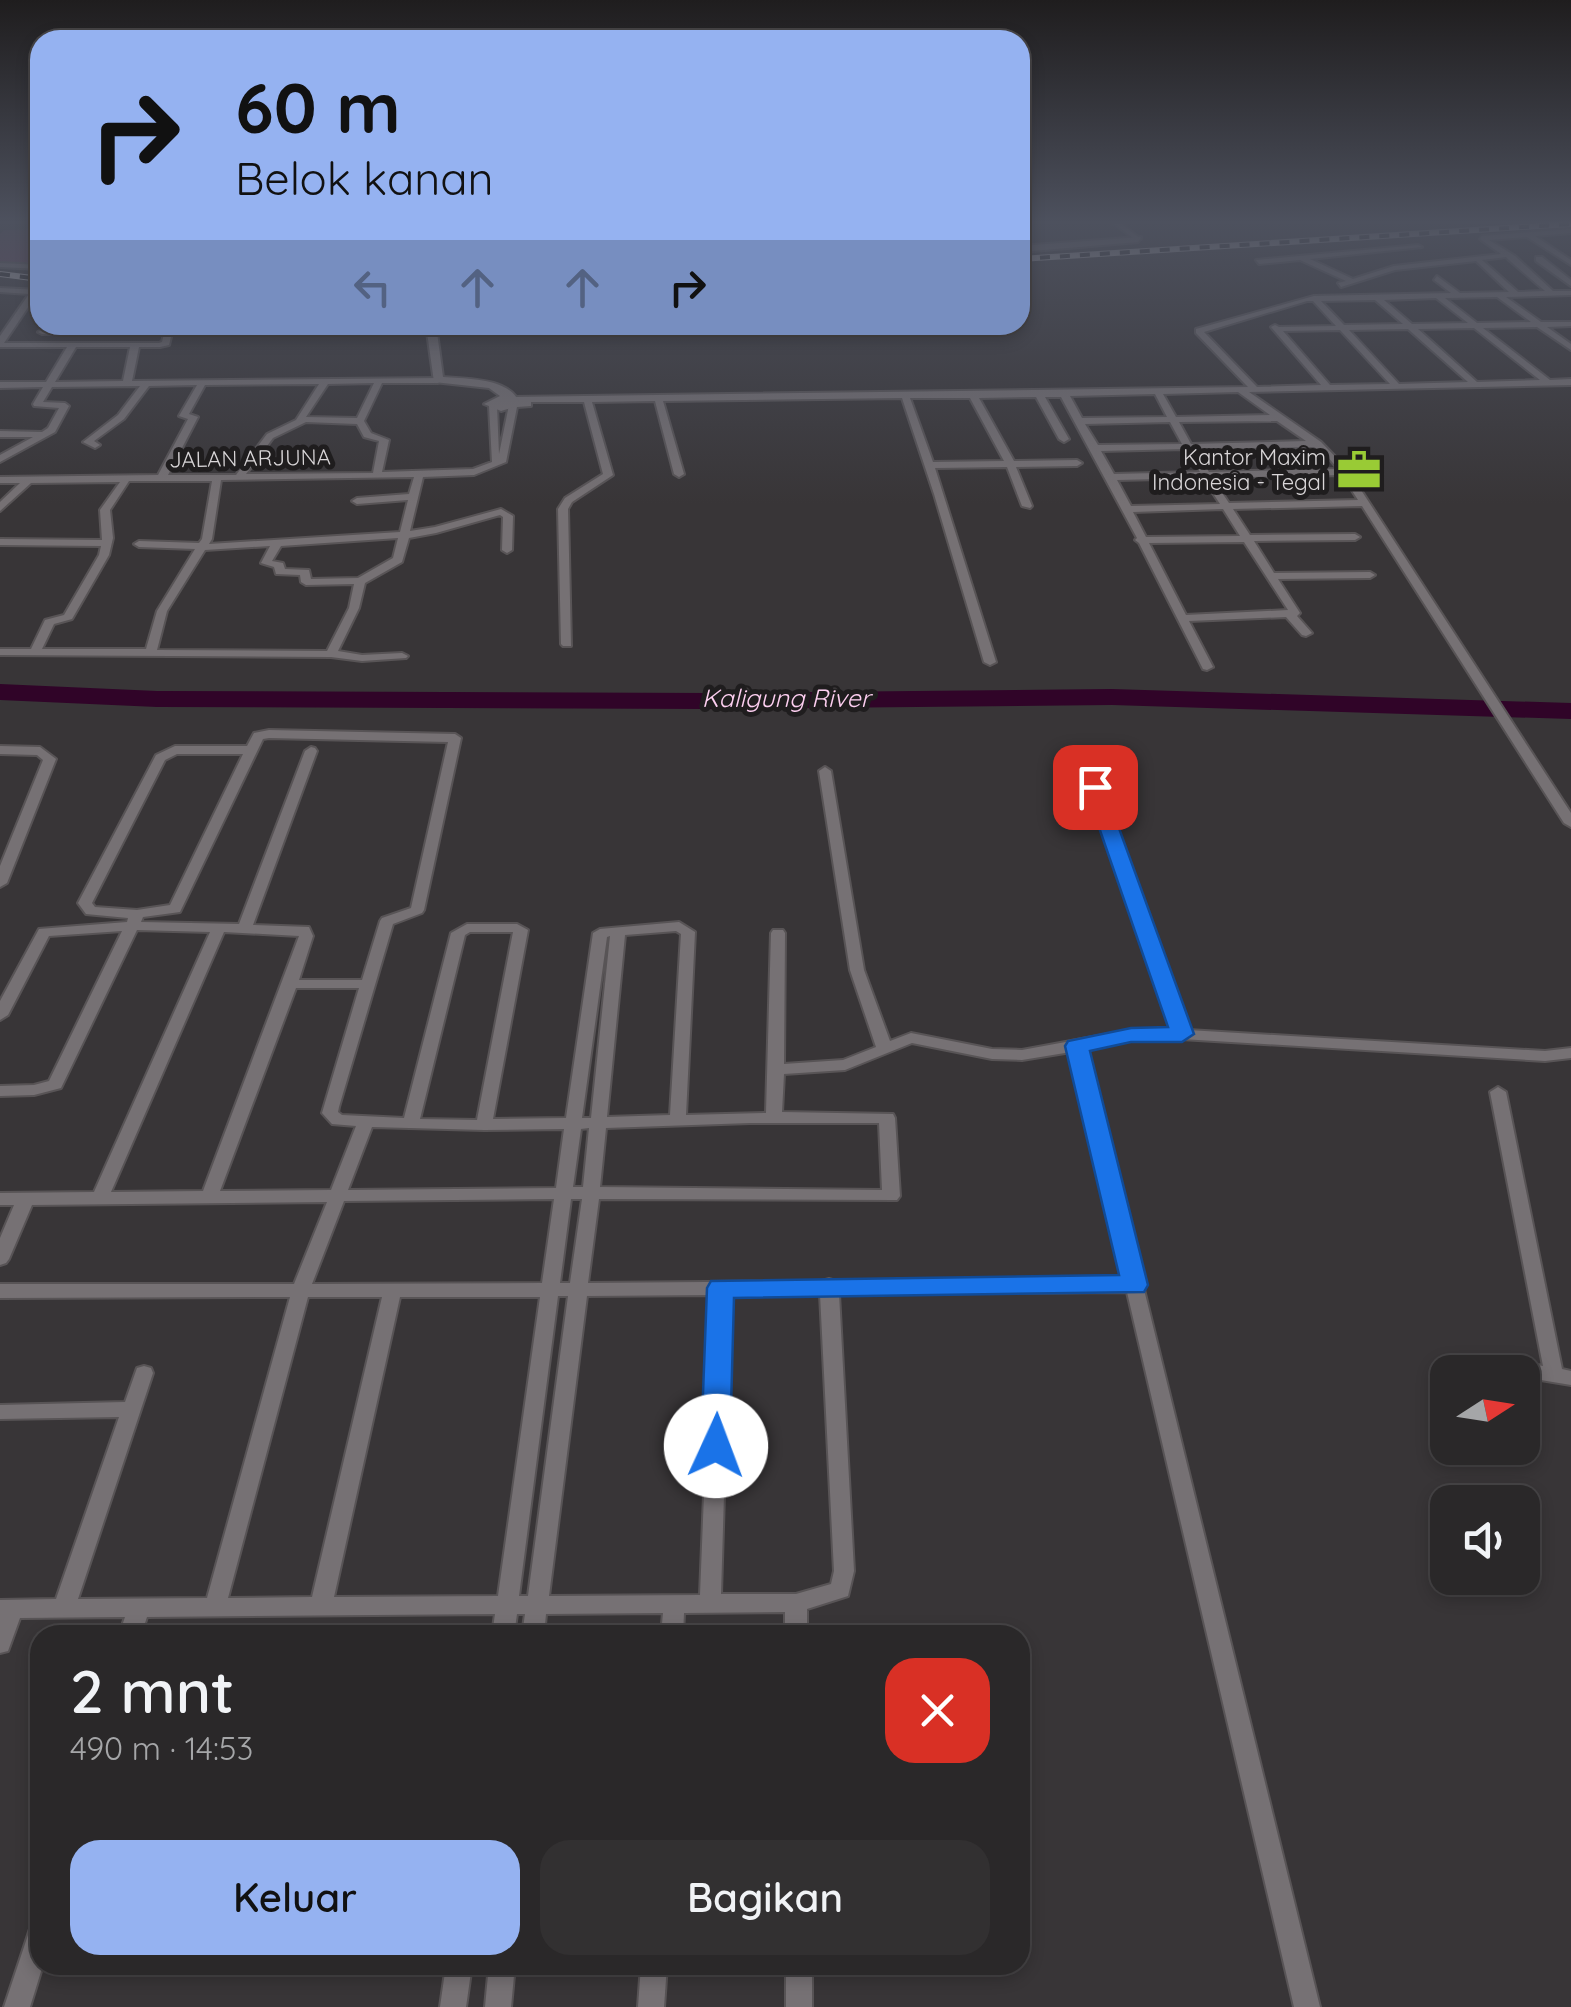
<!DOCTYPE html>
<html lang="id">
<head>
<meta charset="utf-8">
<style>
	body { margin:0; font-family:Quicksand,sans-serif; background:#323031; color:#f1f3f6; height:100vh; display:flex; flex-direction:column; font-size:38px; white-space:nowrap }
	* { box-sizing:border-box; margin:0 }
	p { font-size:32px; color:#a5a6a8 }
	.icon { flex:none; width:55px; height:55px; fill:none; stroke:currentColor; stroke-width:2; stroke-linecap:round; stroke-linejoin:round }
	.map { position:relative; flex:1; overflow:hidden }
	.details { position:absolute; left:30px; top:1625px; width:1000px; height:350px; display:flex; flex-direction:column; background:#2a2829; border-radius:30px; box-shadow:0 5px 15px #0003,0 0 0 2px #464446 }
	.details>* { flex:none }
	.hud { position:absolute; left:30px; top:30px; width:1000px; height:305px; border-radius:30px; box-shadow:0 5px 15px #0003,0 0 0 2px #464446; background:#95b2f1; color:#111; overflow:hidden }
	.needle { width:65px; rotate:78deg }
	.tools { position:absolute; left:1430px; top:1355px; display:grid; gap:20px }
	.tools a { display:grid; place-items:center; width:110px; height:110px; border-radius:20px; background:#2a2829; box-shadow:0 5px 15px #0003,0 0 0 2px #464446; font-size:50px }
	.pin { position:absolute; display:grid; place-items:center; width:85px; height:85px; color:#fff; margin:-42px; border-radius:20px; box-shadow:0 5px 15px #0006 }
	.me { position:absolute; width:110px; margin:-55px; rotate:2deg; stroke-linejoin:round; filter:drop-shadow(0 0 8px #0008) }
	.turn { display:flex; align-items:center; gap:35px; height:210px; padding:0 40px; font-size:45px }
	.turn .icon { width:130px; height:130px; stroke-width:2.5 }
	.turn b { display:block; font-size:70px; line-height:85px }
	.lanes { display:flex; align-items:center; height:95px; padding:0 40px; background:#0003; justify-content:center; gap:50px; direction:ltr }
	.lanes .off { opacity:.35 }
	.round { display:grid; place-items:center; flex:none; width:105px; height:105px; border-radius:30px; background:#323031 }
	.overview { display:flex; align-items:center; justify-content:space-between; height:170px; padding:0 40px }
	h1 { font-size:60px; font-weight:600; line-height:75px }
	.cta { display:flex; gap:20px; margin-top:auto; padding:20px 40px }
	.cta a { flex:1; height:115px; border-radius:30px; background:#95b2f1; color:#111; font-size:40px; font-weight:600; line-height:115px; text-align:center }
	.cta a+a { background:#323031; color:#f1f3f6 }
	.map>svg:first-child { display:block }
	.green { fill:#67405d }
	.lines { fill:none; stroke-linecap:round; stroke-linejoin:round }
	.river { fill:#300428; fill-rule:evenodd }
	.minor-casing { stroke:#585456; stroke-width:4 }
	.tertiary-casing { stroke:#585456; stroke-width:4 }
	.minor { fill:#767174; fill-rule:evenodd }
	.tertiary { fill:#767174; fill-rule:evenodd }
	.rail-casing { stroke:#c0bdbf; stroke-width:6 }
	.rail { stroke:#1f1d1e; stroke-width:4; stroke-dasharray:10; stroke-linecap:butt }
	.route { fill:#1a73e8; stroke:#114b97; stroke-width:2.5 }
	.labels { text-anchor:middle; stroke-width:10; stroke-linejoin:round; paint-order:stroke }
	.far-poi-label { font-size:22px; fill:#d9d6d8; stroke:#1f1d1e; text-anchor:end }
	.far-street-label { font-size:22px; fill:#d9d6d8; stroke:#1f1d1e }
	.far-water-label { font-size:25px; font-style:italic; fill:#fecff1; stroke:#1f1d1e }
</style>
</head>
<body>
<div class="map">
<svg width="1571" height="2007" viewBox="0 0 1571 2007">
	<rect width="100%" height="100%" fill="#383537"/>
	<!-- green -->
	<path class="green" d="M40,229V267L0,265V234L4,230Z"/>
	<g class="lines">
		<!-- river -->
		<path class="river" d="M0,684L157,691L708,693L1112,689L1571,703V719L1112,705L708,709L157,707L0,700Z"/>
		<!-- minor casing -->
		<g class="minor-casing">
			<g id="minor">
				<path d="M1113,223H1120L1141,239L1136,240Z"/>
				<path d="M1571,229V233L1535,236L1571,260V265L1527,237L1489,240L1515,256L1553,291H1571V295L1506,297L1541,322H1571V326L1547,327L1571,344V350L1537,327L1483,328L1550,380L1571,379V385L1249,392L1321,442L1348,470L1571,813V827L1564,823L1362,506L1233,509L1250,535L1355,534L1360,537L1355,540L1254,541L1274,573L1370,572L1375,575L1370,578L1278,579L1300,613L1297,616L1312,633L1306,636L1302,635L1286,617L1189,621L1213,667L1207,670L1203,669L1139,543L1135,540L1137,538L1061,397H1045L1069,439L1064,442L1059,439L1036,397L979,398L1014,461L1077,460L1082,463L1077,466L1016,467L1032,506L1030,508L1022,506L1007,467L935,468L996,662L990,665L984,662L934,494L902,398L663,401L684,474L679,477L674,474L655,401L592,402L613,475L572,502L568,509L571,646H563L561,644L558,509L565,498L603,474L584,402H531V406L517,407L506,462L474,475L423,477L410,531L435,527L501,509L513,516L512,550L507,553L502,550L503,517L500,515L436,533L409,538L402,562L365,583L359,608L338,651L362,655L402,653L408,656L406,658L362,661L331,657L0,655V649H31L45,620L64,615L99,555L101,546L0,545V539L102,540L100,510L120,482L31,483L0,511V502L20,483H0V477L158,475L188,419L179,416L197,385L149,386L124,419L94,441L100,445L95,448L83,442L118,415L140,386L52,387L43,402L65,403L69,406L55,432L0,462V455L33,437H0V431L42,432L48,428L59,408L34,406L33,404L43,387L0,388V382H46L67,347H0V336L29,294L0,292V288L40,290V294H37L4,343H159L162,342L165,329L42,334L38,332L42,330L174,325L169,345L160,347H139L132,381L441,378L442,380L438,383H382L364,421L371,433L389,440L382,472L473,469L492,462L489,406L493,403L497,406L499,454L509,405L513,402L509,400L513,397L1248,387L1196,333V329L1314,296L1451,293L1434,280L1437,276L1460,293L1509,292L1476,261L1395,270L1341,287L1338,283L1346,281L1300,260L1259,264L1256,260L1418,245L1422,247L1310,259L1353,279L1394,266L1501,254L1480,239L1482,236ZM1506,257L1509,260L1545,291L1518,292L1482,260ZM1497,297L1531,322L1477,323L1445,298ZM1436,298L1468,323L1412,324L1384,300ZM1375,300L1403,324L1344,325L1321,301ZM1307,301H1313L1336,326L1279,327L1275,325L1271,327L1321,385L1257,387L1204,332ZM1474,328L1540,380L1477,382L1418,329ZM1408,329L1468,382L1399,384L1349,330ZM1340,330L1390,384L1330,385L1283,331ZM76,347H130L123,381L55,382ZM374,383L357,418L306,417L328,384ZM319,384L296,420L267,434L236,475H168L198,417L189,414L205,385ZM1238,392L1270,415L1176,417L1163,394ZM1155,394L1167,417L1082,418L1070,396ZM910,398H970L1004,461L933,462ZM1277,421L1306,441L1191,444L1179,422ZM306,422L357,424L364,437L379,441L373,473L246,474L273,438ZM1170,422L1182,444L1098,445L1085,424ZM1314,447L1327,456L1338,469L1209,472L1194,449ZM1185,449L1200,472L1114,474L1101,451ZM1342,475L1358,500L1229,503L1212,478ZM414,477L409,494L357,498L352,501L357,504L408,500L400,532L209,544L212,539L221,480ZM1203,478L1220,504L1131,506L1117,480ZM129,481H212L202,539L199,543L139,541L134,544L139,547L195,549L157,611L146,649H42L54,624L72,619L109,555L113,538L110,510ZM1223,509L1240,536L1146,537L1133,512ZM398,538L393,558L358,578L311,579L309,570L285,569L283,563L272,561L281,546ZM1244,542L1288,610L1186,615L1149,543ZM270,546L261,563L274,567L276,574L300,575L301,582L306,585L354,584L349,608L327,651L157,650L167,611L205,550Z"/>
				<path d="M1536,257H1542L1571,280V286L1536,261Z"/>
				<path d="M0,263L40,265V269L0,267Z"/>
				<path d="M269,730L455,734L461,738L424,910L422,913L393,924L339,1107L338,1112L342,1115L404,1118L451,933L467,924H517L528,930L493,1119L566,1118L593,933L600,929L679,922L695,932L686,1115L766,1113L771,933L773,930H783L785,933L784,1064L843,1060L876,1047L850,970L819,771L825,767L831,771L864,970L890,1041L911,1033L992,1049L1022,1050L1131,1030L1173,1029L1089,787L1095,783L1101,787L1188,1030L1545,1051L1571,1048V1058L1545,1061L1165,1038L1131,1040L1085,1049L1320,2007H1294L1127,1292L839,1294L854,1571L848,1596L807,1609V1635H785V1612L684,1613L683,1635H661L663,1613L546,1614L544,1635H522L525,1614H517L514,1635H492L495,1614L147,1617L141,1635H119L125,1617L20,1618L8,1651L0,1653V1600L56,1599L119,1417L0,1419V1405L125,1402L137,1368L144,1366L151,1368L153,1373L78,1599L207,1598L290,1297L0,1298V1284H294L327,1202L32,1205L9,1259L6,1263L0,1265V1238L14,1205H0V1193L94,1192L210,932L137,930L61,1088L34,1095L0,1096V1086L34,1085L49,1081L122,931L49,936L8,1015L0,1020V1001L39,929L127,922L128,918L86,914L78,903L156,755L175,746H247L254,733ZM269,738L448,742L411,908L382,918L380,921L362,980H299L313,936L309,927L253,925L317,751L315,748L311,747L305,751L239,924L141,922L143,917L180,912L263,739ZM177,754H243L170,905L137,910L95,907L92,903L165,760ZM676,931L681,934L670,1115L607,1117L625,935ZM224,932L299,936L203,1191L111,1192ZM470,932H513L477,1120L420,1119L465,935ZM610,936L591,1118H582L607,937ZM296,988H359L322,1113L332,1124L356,1126L331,1190L220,1191ZM912,1043L992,1059L1022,1060L1071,1052L1124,1279L836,1281L829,1279L822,1281L588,1283L599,1199L897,1200L900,1196L895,1118L893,1114L782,1112L784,1074L845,1070ZM750,1123H879L882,1190L600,1187L606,1128ZM372,1127L484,1130L564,1129L556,1188L348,1190ZM589,1128L583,1187H573L581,1129ZM554,1199L542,1283L312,1284L344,1201ZM571,1199H582L570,1283H560ZM820,1294L834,1571L831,1584L796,1594H721L730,1295ZM712,1295L700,1595L549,1596L587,1296ZM558,1296H568L528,1596H519ZM308,1297H382L312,1597L228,1598ZM400,1297H540L498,1596L334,1597Z"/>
				<path d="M0,746L40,747L56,759L7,883L0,887V866L43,760L37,755L0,754Z"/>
				<path d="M1498,1087L1506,1092L1562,1369L1571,1371V1385L1522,1377V1372L1492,1371L1490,1366L1492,1361L1499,1359L1543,1366L1490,1092Z"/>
				<path d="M40,1923V1965H43L30,2007H4L31,1926Z"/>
				<path d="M446,1965H472L466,2007H440Z"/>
				<path d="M489,1965H515L511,2007H485Z"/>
				<path d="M641,1965H667L664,2007H638Z"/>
				<rect x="786" y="1965" width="26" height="42"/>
			</g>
		</g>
		<!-- tertiary casing -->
		<g class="tertiary-casing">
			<g id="tertiary">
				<path d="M1141,237L1138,242L1020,252V246Z"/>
				<path d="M426,325H436L443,377C469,379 512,378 520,405L501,411L484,404L500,396L489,388L434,382Z"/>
			</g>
		</g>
		<!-- minor -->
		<use href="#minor" class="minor"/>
		<!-- tertiary -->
		<use href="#tertiary" class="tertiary"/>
		<!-- rail casing -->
		<g class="rail-casing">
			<g id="rail">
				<path d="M1020,259L1571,224"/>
				<path d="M0,274L40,279"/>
			</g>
		</g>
		<!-- rail -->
		<use href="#rail" class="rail"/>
	</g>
	<!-- sky -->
	<linearGradient id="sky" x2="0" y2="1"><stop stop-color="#1f1d1e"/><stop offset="0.44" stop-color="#4d515e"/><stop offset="1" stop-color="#4d515e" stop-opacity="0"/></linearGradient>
	<rect width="1571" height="504" fill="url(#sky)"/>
	<!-- route -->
	<path class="route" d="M1095,781L1104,787L1194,1034L1182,1042H1131L1090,1051L1148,1285L1144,1292L734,1298L730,1446L726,1454L716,1458L705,1454L701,1446L707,1288L711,1281L1119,1275L1065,1046L1068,1041L1131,1028L1168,1027L1085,787Z"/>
	<!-- icons -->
	<defs>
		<g id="office-bare" transform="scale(3.45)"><path d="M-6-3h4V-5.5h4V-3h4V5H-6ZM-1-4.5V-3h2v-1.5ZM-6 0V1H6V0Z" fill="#99cb35" stroke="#1f1d1e" stroke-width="2.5" paint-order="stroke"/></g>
	</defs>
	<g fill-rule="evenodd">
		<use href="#office-bare" x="1359" y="470"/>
	</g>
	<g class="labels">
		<!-- far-poi labels -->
		<g class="far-poi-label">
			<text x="1326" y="465">Kantor Maxim<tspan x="1326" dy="25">Indonesia - Tegal</tspan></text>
		</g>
		<!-- far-street labels -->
		<g class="far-street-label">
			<text transform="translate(250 458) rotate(-1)" y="8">JALAN ARJUNA</text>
		</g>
		<!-- far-water labels -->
		<g class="far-water-label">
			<text x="786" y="707">Kaligung River</text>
		</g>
	</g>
</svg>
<div class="tools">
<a><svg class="needle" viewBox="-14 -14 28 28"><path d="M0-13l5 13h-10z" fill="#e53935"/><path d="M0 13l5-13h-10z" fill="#a5a6a8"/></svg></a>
<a><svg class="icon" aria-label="sound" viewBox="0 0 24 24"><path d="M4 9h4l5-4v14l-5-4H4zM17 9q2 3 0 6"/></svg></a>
</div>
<div class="pin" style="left:1095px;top:787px;background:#d93025"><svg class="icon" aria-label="arrive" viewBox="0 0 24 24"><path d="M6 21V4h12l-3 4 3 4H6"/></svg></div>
<svg class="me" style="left:716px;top:1446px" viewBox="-20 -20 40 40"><circle r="19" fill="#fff"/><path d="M0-13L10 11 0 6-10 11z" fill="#1a73e8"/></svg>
<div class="hud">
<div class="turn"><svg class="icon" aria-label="right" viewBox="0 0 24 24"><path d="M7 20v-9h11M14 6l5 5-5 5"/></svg><div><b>60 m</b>Belok kanan</div></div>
<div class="lanes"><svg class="icon off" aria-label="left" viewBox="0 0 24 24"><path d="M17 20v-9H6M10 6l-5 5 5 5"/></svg><svg class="icon off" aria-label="ahead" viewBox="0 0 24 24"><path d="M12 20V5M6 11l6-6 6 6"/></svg><svg class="icon off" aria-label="ahead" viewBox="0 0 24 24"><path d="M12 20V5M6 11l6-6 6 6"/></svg><svg class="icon" aria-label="right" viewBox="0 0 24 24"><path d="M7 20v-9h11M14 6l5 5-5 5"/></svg></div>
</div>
<section class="details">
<div class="overview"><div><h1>2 mnt</h1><p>490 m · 14:53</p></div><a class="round" style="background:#d93025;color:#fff"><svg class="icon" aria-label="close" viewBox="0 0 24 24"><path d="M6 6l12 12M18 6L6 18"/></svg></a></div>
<div class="cta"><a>Keluar</a><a>Bagikan</a></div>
</section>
</div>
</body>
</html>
